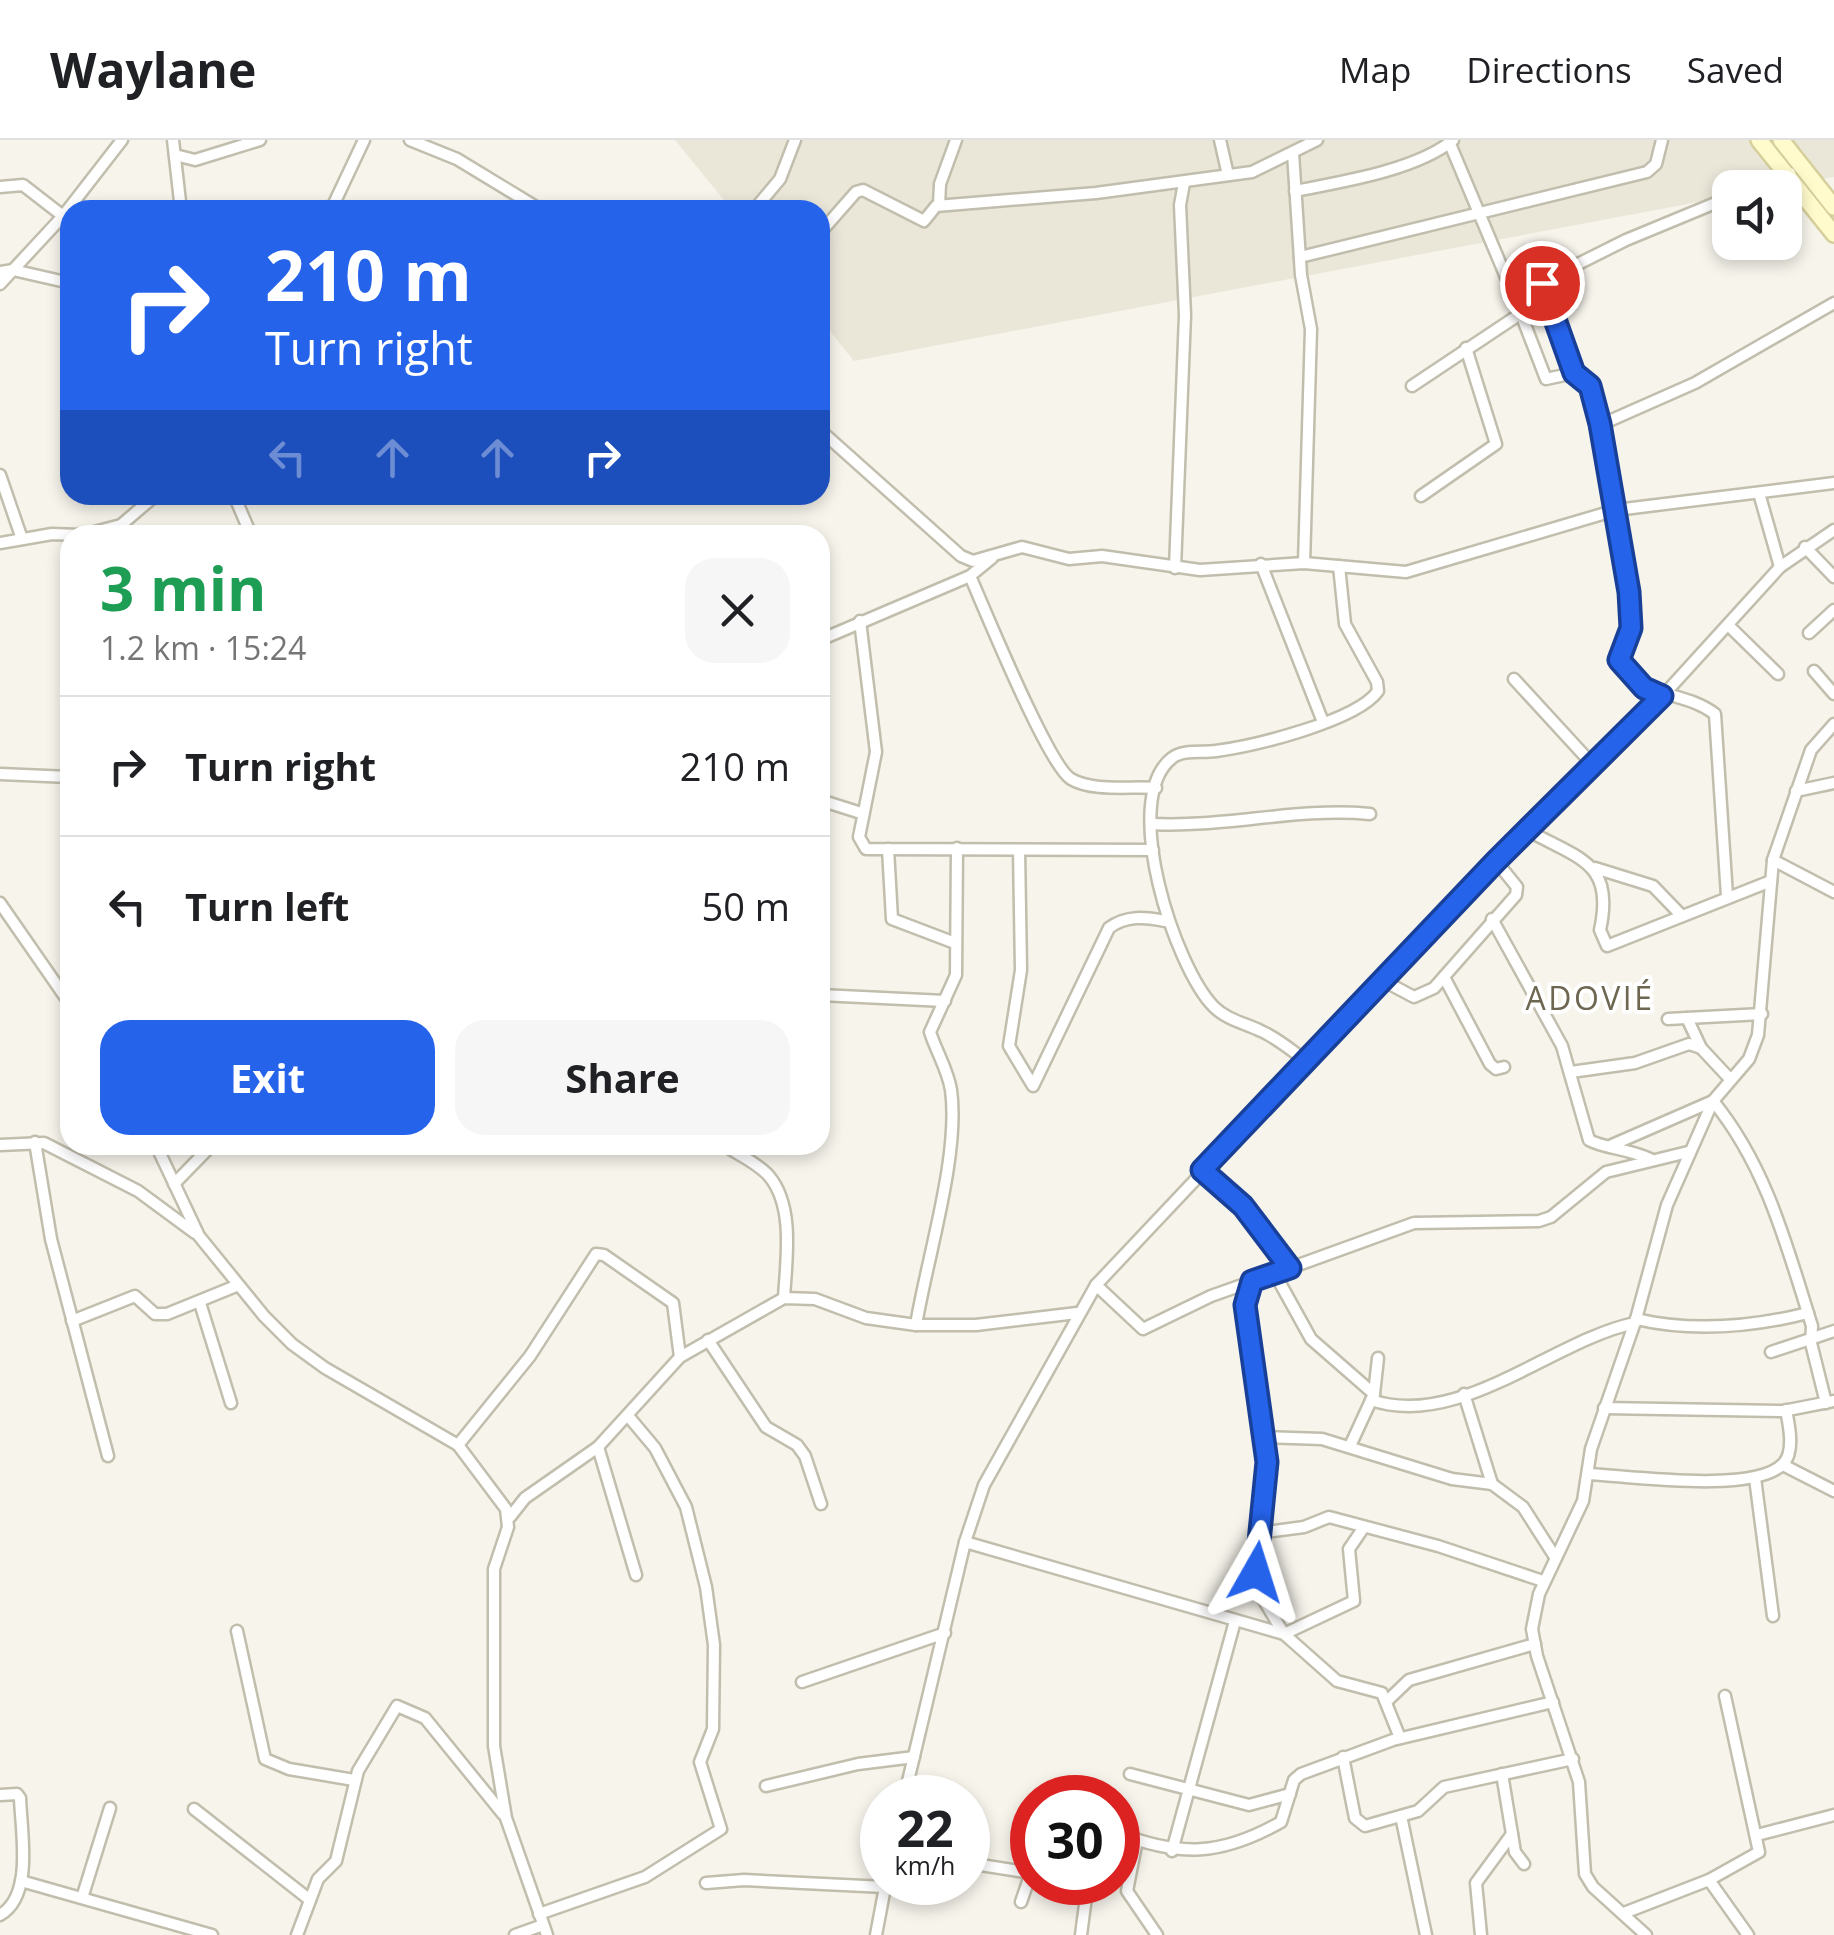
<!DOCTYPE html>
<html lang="en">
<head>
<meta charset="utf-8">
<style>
	body { margin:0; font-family:"Open Sans",sans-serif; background:#f6f6f6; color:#202124; height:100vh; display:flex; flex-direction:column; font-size:38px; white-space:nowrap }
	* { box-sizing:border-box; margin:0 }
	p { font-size:32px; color:#757577 }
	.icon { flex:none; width:55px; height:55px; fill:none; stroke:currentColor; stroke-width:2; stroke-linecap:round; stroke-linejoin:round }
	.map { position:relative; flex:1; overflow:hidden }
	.sheet { position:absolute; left:60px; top:385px; width:770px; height:630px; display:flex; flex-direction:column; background:#fff; border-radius:30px; box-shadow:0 5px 15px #0003 }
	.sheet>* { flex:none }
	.top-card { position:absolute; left:60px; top:60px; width:770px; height:305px; border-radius:30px; box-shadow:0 5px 15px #0003; background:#2563eb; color:#fff; overflow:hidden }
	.tools { position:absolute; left:1712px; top:30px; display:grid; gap:20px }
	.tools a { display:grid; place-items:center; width:90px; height:90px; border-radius:20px; background:#fff; box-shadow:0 5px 15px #0003; font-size:50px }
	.speed { position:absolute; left:860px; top:1635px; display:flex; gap:20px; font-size:50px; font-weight:700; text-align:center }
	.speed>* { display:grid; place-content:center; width:130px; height:130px; border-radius:50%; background:#fff; box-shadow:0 5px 15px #0003; line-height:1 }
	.speed small { font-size:25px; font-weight:400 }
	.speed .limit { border:15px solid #d22; background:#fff; color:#111 }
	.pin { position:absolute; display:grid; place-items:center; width:85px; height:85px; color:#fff; margin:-42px; border:5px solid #fff; border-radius:50%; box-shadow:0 2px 10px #0007 }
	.me { position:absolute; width:110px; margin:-55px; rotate:6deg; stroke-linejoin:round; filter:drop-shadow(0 0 8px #0008) }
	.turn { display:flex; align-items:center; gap:35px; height:210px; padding:0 40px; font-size:45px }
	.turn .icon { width:130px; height:130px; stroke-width:2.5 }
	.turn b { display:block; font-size:70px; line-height:85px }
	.lanes { display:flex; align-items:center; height:95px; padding:0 40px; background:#0003; justify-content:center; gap:50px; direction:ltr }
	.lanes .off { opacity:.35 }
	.round { display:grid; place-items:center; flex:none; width:105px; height:105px; border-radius:30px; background:#f6f6f6 }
	.summary { display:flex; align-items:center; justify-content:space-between; height:170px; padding:0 40px }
	h1 { font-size:60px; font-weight:700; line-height:75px; color:#1e9e55 }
	.cta { display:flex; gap:20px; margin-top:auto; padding:20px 40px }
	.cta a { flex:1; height:115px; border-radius:30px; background:#2563eb; color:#fff; font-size:40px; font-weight:700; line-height:115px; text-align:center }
	.cta a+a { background:#f6f6f6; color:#202124 }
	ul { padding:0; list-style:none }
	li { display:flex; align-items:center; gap:30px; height:140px; padding:0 40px; border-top:2px solid #e0e0e0 }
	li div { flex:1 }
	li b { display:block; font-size:38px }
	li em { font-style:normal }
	header { display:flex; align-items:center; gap:60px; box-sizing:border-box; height:140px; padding:0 50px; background:#fff; border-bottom:2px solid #e0e0e0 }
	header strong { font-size:48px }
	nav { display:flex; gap:55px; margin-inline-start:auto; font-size:35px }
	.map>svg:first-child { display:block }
	.residential { fill:#eae7d9 }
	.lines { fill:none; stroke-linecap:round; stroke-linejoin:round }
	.street-casing { stroke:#c2bead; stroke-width:15 }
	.secondary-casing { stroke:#d6cf9b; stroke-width:20 }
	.street { stroke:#fff; stroke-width:10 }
	.secondary { stroke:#fffbcc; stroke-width:15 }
	.route-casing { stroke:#184099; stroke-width:25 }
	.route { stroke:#2563eb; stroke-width:18 }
	.labels { text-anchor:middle; stroke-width:8; stroke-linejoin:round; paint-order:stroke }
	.quarter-label { font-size:32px; letter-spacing:2.5px; fill:#6d6650; stroke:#fff }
</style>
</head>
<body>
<header>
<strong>Waylane</strong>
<nav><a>Map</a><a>Directions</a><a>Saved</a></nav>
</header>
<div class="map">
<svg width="1834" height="1795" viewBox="0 0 1834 1795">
	<rect width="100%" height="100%" fill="#f6f4eb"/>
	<!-- residential -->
	<path class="residential" d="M675,0H1834V37L1777,47L1730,48V56L854,221L820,179V70H732Z"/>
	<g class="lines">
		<!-- street casing -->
		<g class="street-casing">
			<g id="street">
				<path d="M173,0L181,70"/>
				<path d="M410,0L457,19L541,70"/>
				<path d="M1220,0L1228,35"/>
				<path d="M1450,4L1514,156"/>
				<path d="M1293,13L1301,135L1311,189L1304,423"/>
				<path d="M175,15L195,20L260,0"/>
				<path d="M0,47L23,45L63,76"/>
				<path d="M1754,48L1790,33"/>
				<path d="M1295,51C1341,42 1417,30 1453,0"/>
				<path d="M939,65L940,44L956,0"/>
				<path d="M331,70L364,0"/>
				<path d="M754,70L780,39L795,0"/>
				<path d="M820,93L856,52L863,50L924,81L936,66L1096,53L1252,32L1317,0"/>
				<path d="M1300,117L1647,32L1656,24L1662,0"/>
				<path d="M0,132L13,130L70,143"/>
				<path d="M1543,143L1574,233"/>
				<path d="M0,144L63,76L122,0"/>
				<path d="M1412,246L1520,174"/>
				<path d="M1600,285L1695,243L1834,163"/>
				<path d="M820,290L961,416L973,421L1022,407L1069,419L1102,416L1200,430L1304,423L1406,432L1616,370L1834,343"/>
				<path d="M0,335L22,399"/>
				<path d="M1759,353L1780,427"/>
				<path d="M234,355L251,395"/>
				<path d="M1421,356L1496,304L1466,208"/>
				<path d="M83,395L121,385L156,355"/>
				<path d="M0,403L52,394L79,395"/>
				<path d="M1805,407L1834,437"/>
				<path d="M1261,424L1323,582"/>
				<path d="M1175,428L1185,175L1180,65L1184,43"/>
				<path d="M970,436C985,470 1048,625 1071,639C1093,652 1131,646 1156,648"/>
				<path d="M860,481L876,612L859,697L866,709L1153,710"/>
				<path d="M1728,485L1778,534"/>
				<path d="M1809,493L1834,470"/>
				<path d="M820,500L970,436L992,418"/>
				<path d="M1814,531L1834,554"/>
				<path d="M1514,539L1593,625"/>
				<path d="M0,634L70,637"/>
				<path d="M1796,651L1834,643"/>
				<path d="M820,660L861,673"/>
				<path d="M1152,684C1225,688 1297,667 1370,674"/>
				<path d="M1527,690C1579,719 1615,722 1600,790L1607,806L1771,741"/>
				<path d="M888,709L892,779L955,803"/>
				<path d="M1019,710L1021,830L1009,906L1033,946L1109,788C1126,775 1146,777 1165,781"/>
				<path d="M1773,720L1834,752"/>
				<path d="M1595,728L1653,746L1682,776"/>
				<path d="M1727,756L1715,574C1685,551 1647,559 1621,526L1631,488L1629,452L1591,246L1574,233L1546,239L1514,156L1626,100L1730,57"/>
				<path d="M0,763L70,864"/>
				<path d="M1492,779L1562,906L1589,1000C1602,1008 1631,1009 1650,1019"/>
				<path d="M1444,837L1490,924L1496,929L1504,927"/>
				<path d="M1384,841L1414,857L1434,848L1516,755L1517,747L1496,721"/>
				<path d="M820,855L945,861"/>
				<path d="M1687,878L1701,908"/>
				<path d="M1668,879L1762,874"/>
				<path d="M1305,920C1291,910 1277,898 1261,891C1245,883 1227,880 1214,867C1175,828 1119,659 1172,618C1183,609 1202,613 1216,611C1254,606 1357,581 1378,551L1377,542L1345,484L1339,426"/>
				<path d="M1571,932L1635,923L1689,904L1701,908L1730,939"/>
				<path d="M35,1002L51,1099L108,1316"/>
				<path d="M0,1005L44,1003L138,1051L195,1093"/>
				<path d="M156,1005L199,1096L264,1176L292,1204L325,1228L458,1305L506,1369L508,1387L494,1429V1606L506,1678L547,1795"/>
				<path d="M724,1005C737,1014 758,1023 769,1036C795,1067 786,1121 784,1158"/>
				<path d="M1612,1005L1713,961C1767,1027 1787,1107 1812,1186L1811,1203L1826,1263"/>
				<path d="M1203,1030L1243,1066L1290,1128L1414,1083L1539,1081L1551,1077L1606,1032L1688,1012"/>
				<path d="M174,1044L212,1005"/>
				<path d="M1275,1134L1311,1199L1374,1254"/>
				<path d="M1252,1141L1245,1182L1267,1322L1256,1413L1260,1454L1284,1494L1337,1541L1382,1553L1400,1598"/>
				<path d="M1096,1145L1143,1189L1211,1156L1290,1128"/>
				<path d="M200,1163L231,1263"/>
				<path d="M1636,1179C1692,1192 1752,1187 1808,1173"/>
				<path d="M72,1181L135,1156L155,1174H167L236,1146"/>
				<path d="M916,1185C927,1118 960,1015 951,950C948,930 936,911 930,892L956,835L957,708"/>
				<path d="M708,1200L766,1287L797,1305L805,1316L821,1364"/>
				<path d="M1771,1212L1834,1191"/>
				<path d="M1464,1254L1492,1344"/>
				<path d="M1371,1260C1459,1290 1553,1200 1635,1183"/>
				<path d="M1604,1268L1783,1271L1834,1261"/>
				<path d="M1264,1297L1322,1299L1452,1339L1492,1344L1523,1367L1555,1417"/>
				<path d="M458,1305L530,1216L596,1114L604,1115L673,1163L680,1217"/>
				<path d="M1350,1306L1374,1254L1378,1218"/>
				<path d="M598,1307L636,1435"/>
				<path d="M1783,1325L1834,1351"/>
				<path d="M1588,1334C1630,1336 1754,1354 1783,1324C1795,1312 1789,1285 1786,1270"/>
				<path d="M1755,1338L1773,1476"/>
				<path d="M510,1377L525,1358L598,1307L680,1217L784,1158L815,1159L866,1178L916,1185H976L1077,1173"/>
				<path d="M1259,1393L1304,1387L1329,1377L1438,1406L1543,1441"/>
				<path d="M965,1402L1284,1494L1354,1461L1349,1409L1364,1387"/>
				<path d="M237,1491L265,1619L289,1629L354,1640"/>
				<path d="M802,1542L945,1493"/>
				<path d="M1388,1560L1409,1540L1535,1504"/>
				<path d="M1343,1617L1355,1678L1365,1686L1418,1671L1444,1647L1573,1619"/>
				<path d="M1130,1634L1249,1665L1290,1654"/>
				<path d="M1502,1634L1515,1712L1524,1724"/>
				<path d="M766,1646L858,1624L914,1617"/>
				<path d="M0,1655L17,1654L20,1658C21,1691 34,1756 0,1775"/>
				<path d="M904,1658L965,1402L984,1345L1096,1145L1482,736L1649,571L1780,427L1834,390"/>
				<path d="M194,1669L310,1760"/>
				<path d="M1401,1676L1426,1795"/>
				<path d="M1118,1693C1180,1717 1221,1716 1281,1682L1294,1640L1301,1634L1393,1600L1553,1562"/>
				<path d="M1757,1695L1834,1675"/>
				<path d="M1137,1700L1127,1751L1157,1795"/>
				<path d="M1172,1711L1235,1481"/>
				<path d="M968,1723L1031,1733"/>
				<path d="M1709,1740L1748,1795"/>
				<path d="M21,1741L212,1795"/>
				<path d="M706,1743L744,1740L885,1747"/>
				<path d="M82,1758L110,1668"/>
				<path d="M1021,1762L1032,1730"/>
				<path d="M1624,1773L1709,1740L1759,1712L1725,1556"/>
				<path d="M539,1774L645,1737L721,1689L700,1622L713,1589L714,1505L706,1447L686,1367L655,1308L629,1277"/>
				<path d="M297,1795L318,1739L336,1721L358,1631L397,1566L425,1578L503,1674"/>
				<path d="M515,1795L543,1785"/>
				<path d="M876,1795L886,1742"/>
				<path d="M1081,1795L1088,1742"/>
				<path d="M1481,1795L1476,1743L1512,1694"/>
				<path d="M1646,1795L1593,1747L1585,1734L1579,1642L1537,1516L1532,1489L1539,1454L1583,1361L1591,1309L1636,1179L1667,1065L1713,961L1749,919L1758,895L1773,720L1811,610L1834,584"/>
			</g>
		</g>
		<!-- secondary casing -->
		<g class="secondary-casing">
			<g id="secondary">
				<path d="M1759,0L1834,94"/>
				<path d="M1781,0L1834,67"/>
			</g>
		</g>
		<!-- street -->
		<use href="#street" class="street"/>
		<!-- secondary -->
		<use href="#secondary" class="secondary"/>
	</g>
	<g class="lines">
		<!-- route casing -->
		<g class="route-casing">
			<path id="route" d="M1256,1432L1267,1322L1245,1165L1252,1141L1290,1128L1243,1066L1202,1030L1496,721L1662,556L1644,548L1619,520L1631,488L1629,452L1600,284L1590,246L1574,233L1542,143"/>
		</g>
		<!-- route -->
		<use href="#route" class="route"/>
	</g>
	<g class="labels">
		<!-- quarter labels -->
		<g class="quarter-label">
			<text x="1590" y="870">ADOVIÉ</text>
		</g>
	</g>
</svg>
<div class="tools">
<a><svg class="icon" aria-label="sound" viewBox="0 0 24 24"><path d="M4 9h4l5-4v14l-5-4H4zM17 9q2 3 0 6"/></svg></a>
</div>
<div class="speed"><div>22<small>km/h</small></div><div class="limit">30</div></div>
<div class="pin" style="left:1542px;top:143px;background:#d93025"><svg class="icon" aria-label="arrive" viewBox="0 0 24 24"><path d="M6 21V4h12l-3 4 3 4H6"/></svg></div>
<svg class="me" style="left:1256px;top:1432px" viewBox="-20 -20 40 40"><path d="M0-17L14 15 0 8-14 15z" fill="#2563eb" stroke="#fff" stroke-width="4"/></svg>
<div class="top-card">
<div class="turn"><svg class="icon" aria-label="right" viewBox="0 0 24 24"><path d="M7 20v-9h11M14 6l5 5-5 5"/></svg><div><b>210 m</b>Turn right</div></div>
<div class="lanes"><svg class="icon off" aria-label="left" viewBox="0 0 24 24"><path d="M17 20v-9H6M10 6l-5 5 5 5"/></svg><svg class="icon off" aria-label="ahead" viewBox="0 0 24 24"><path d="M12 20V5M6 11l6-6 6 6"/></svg><svg class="icon off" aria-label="ahead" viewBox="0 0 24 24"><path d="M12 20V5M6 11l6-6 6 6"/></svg><svg class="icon" aria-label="right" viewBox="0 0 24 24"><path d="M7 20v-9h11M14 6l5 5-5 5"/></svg></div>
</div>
<section class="sheet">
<div class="summary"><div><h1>3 min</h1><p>1.2 km · 15:24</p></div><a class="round"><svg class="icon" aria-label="close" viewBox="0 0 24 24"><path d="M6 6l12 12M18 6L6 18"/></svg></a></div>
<ul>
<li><svg class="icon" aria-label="right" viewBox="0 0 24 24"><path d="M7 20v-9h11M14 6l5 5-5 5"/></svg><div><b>Turn right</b></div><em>210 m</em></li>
<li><svg class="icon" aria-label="left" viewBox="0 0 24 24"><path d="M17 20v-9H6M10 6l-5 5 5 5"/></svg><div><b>Turn left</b></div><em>50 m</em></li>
</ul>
<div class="cta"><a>Exit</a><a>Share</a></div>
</section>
</div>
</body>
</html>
